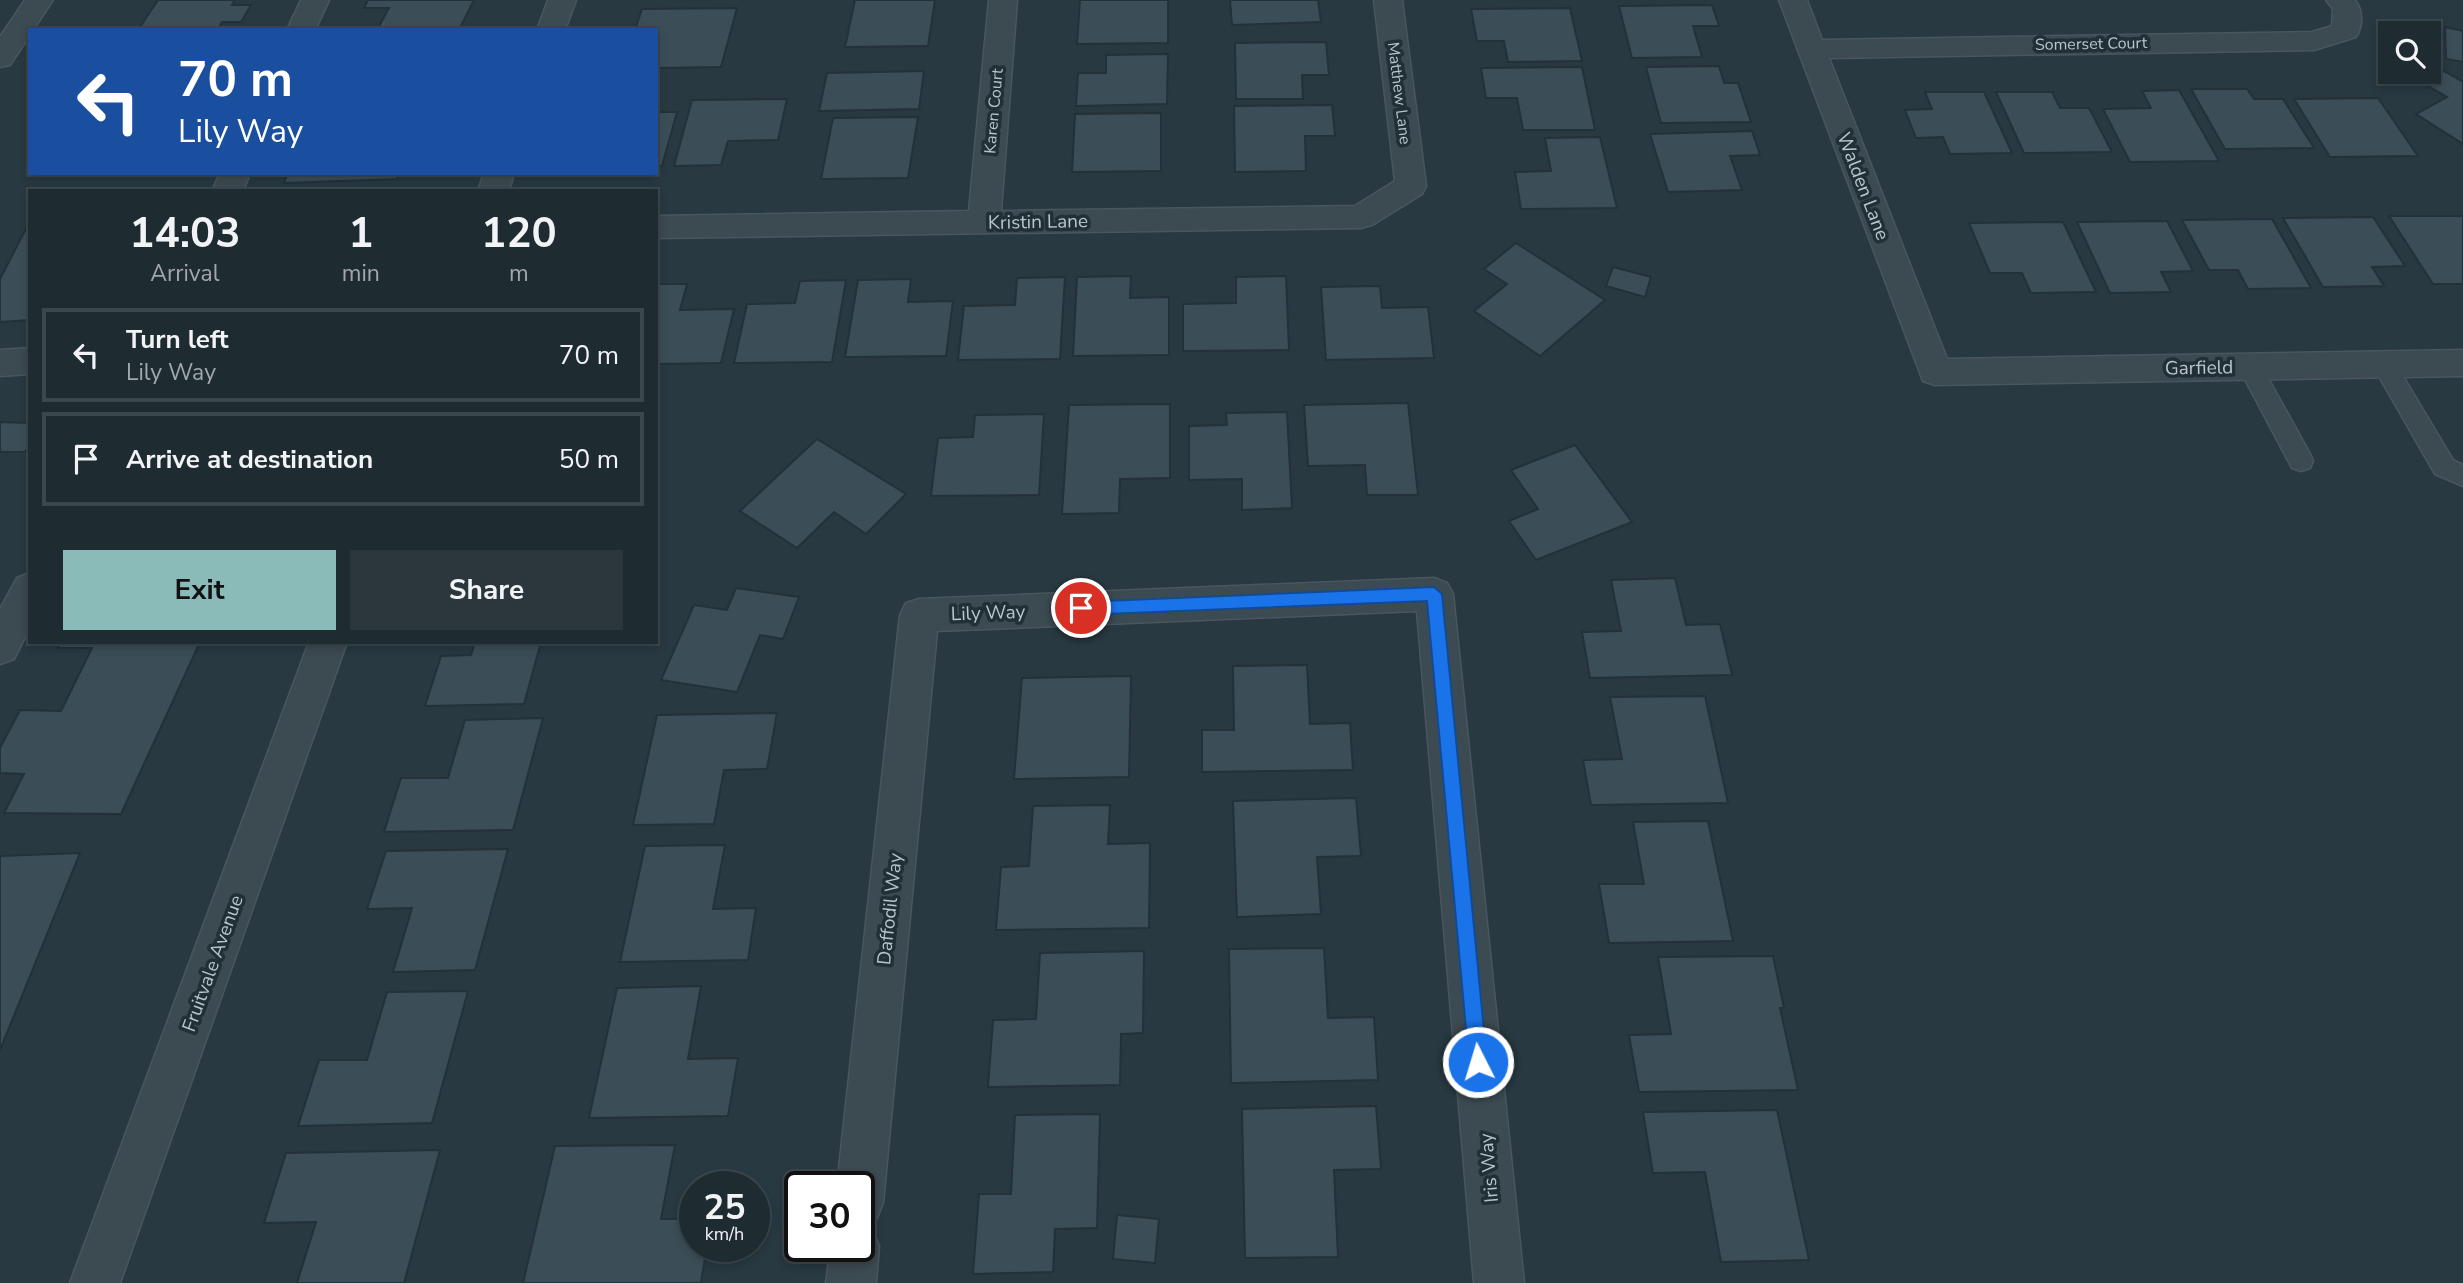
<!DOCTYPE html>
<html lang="en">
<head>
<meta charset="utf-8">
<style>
	body { margin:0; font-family:"Nunito Sans",sans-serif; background:#2b373d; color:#f1f3f6; height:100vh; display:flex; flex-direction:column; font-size:26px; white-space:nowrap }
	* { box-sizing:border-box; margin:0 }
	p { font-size:23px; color:#a1a7ab }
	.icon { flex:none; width:38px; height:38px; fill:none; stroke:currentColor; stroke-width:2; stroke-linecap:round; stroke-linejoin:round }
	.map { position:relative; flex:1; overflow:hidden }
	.side { position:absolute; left:28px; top:189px; width:630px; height:455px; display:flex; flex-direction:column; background:#1e2b31; border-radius:0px; box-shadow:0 4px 10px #0003,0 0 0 2px #3c474d }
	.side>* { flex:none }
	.guide { position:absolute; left:28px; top:28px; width:630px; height:147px; border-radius:0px; box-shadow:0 4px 10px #0003,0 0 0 2px #3c474d; background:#1a4fa0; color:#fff; overflow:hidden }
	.controls { position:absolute; left:2378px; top:21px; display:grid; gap:14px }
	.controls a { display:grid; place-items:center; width:63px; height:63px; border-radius:0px; background:#1e2b31; box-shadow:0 4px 10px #0003,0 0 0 2px #3c474d; font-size:35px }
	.speed { position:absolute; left:679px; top:1171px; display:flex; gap:14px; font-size:35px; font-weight:700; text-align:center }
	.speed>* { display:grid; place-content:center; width:91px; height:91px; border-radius:50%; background:#1e2b31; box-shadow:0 4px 10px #0003,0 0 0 2px #3c474d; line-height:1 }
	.speed small { font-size:18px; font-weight:400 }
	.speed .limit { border:4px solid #111; border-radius:10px; background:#fff; color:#111 }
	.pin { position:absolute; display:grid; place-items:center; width:60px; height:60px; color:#fff; margin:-30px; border:4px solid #fff; border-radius:50%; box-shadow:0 2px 7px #0007 }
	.me { position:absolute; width:77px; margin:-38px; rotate:355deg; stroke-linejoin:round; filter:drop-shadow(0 0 5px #0008) }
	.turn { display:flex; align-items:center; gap:24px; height:147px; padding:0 35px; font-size:32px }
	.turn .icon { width:91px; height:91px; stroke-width:2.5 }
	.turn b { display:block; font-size:49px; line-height:60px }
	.eta { display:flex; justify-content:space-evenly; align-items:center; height:119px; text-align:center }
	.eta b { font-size:42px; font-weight:700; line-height:49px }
	.cta { display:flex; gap:14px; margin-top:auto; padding:14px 35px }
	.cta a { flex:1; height:80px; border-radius:0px; background:#8bbbb9; color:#111; font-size:28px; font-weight:700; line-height:80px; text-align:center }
	.cta a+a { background:#2b373d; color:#f1f3f6 }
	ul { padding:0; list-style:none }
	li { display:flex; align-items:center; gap:21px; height:94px; margin:0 14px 10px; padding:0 21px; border:4px solid #3c474d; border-radius:0px }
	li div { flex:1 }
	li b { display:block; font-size:26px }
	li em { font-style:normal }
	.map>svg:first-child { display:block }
	.building { fill:#3b4e57; stroke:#233139; stroke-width:2 }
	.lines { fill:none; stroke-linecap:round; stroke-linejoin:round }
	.service-casing { stroke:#49565e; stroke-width:3 }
	.minor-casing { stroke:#49565e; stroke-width:3 }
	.service { fill:#3c4a51; fill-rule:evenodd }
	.minor { fill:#3c4a51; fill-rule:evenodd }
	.route { fill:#1a73e8; stroke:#114b97; stroke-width:2 }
	.labels { text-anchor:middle; stroke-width:7; stroke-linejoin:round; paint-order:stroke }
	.far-street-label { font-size:16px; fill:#b9c4cb; stroke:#212f37 }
	.street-label { font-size:19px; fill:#b9c4cb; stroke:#212f37 }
</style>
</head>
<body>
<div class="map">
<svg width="2463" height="1283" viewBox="0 0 2463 1283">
	<rect width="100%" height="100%" fill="#283941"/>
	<!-- building -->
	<g class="building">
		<path d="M158,0H235L232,5H251L241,22H222L218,30H138Z"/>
		<path d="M368,0H474L459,30H377L389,8H364Z"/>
		<path d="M855,0H935L928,46L845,47Z"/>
		<path d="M1080,0H1168V43L1077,44Z"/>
		<path d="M1230,0H1318L1321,22L1232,25Z"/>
		<path d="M1712,5L1719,26H1693L1702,57L1632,58L1619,6Z"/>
		<path d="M737,8L721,67L656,68L659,45H656V30H635L642,9Z"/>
		<path d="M1570,8L1582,61L1508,62L1504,41H1477L1471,9Z"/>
		<path d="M2445,27L2463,31V62L2446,59Z"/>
		<path d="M1326,42L1329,75H1302L1303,99H1236L1235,43Z"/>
		<path d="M1168,54L1167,104L1076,106L1078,73H1106V55Z"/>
		<path d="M1719,66L1724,83H1738L1751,122L1661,123L1646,67Z"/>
		<path d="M1582,67L1595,130H1523L1517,98H1486L1481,68Z"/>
		<path d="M924,71L919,109L819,111L827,73Z"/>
		<path d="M2444,71L2463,82V144L2416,114L2447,97L2423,83Z"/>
		<path d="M2191,89H2247L2254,99H2283L2314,148L2225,149Z"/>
		<path d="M2179,90L2219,161L2130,162L2103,109L2151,108L2142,91Z"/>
		<path d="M1925,92H1984L2012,153L1950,154L1943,137L1916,138L1905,110L1932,109Z"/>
		<path d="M1996,92H2052L2060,108H2089L2112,152L2024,153Z"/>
		<path d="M2378,98L2418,156L2330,157L2294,99Z"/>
		<path d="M787,99L778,140L728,141L721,165L674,166L692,100Z"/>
		<path d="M1332,105L1335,136H1305L1306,171L1235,172L1234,106Z"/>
		<path d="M656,112H677L662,166H656Z"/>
		<path d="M1161,113V171L1072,172L1075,114Z"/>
		<path d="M918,117L908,178L821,179L833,118Z"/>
		<path d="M1752,131L1760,155L1730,156L1742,190L1668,192L1650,134Z"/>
		<path d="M1600,137L1617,208L1521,209L1515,172L1551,171L1545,138Z"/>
		<path d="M288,173H399L397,179L284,183Z"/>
		<path d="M2389,216H2463V284H2433Z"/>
		<path d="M2373,217L2405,266L2372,267L2384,286L2323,287L2283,218Z"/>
		<path d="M2272,219L2311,288L2248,289L2238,270H2209L2182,220Z"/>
		<path d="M30,221V320L0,322V279Z"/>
		<path d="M2167,221L2193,271L2161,272L2171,292L2110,293L2077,222Z"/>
		<path d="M2063,222L2096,292L2031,293L2022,273H1990L1969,223Z"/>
		<path d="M1516,243L1605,300L1540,356L1474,311L1507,284L1484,269Z"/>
		<path d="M1613,267L1651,277L1645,297L1606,286Z"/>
		<path d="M1131,276L1130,298L1169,297V355L1073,356L1077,277Z"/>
		<path d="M1286,276L1289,350L1183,351V304L1236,303V277Z"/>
		<path d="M1065,277L1060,359L958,360L964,306L1015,305L1017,278Z"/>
		<path d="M911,279L908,302L953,301L946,356L845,357L858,280Z"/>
		<path d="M846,280L832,362L734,363L747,304L795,303L800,281Z"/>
		<path d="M656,284H687L680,310L734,309L721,363L656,364Z"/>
		<path d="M1380,286L1382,308L1428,307L1434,358L1326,360L1321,287Z"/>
		<path d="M1408,403L1418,495H1367L1365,465L1308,466L1304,405Z"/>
		<path d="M1170,404V478L1120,479L1119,513L1062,514L1069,405Z"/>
		<path d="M1287,412L1292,508L1242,510V479L1189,480V426L1227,425L1226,413Z"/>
		<path d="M1044,414L1039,495L931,496L938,438L973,437L975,415Z"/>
		<path d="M0,422L30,423V444L25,452H0Z"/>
		<path d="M817,439L906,494L866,534L834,512L797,548L740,511Z"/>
		<path d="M1575,445L1632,522L1536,560L1509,521L1538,509L1511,470Z"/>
		<path d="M1675,578L1686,625L1720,624L1732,675L1590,678L1582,632L1621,631L1611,580Z"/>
		<path d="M736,588L799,597L783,639L760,635L737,692L661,680L694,605L727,610Z"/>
		<path d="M61,642H200L121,814L4,813L24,774L0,773V748L20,710L61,711L92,648H58Z"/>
		<path d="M475,642H541L524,704L425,706L441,656L471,655Z"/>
		<path d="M1307,665L1310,724L1350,723L1353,770L1202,772V730H1234L1233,666Z"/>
		<path d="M1131,676L1129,777L1014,779L1022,678Z"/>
		<path d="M1705,696L1728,803L1591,805L1583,760L1622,759L1610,697Z"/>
		<path d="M777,713L767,769L724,770L714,824L633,825L657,715Z"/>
		<path d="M543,718L513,830L384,832L401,778H448L465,720Z"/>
		<path d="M1356,798L1361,856L1317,857L1321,914L1237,917L1233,801Z"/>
		<path d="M1110,805L1108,844L1150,843L1149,928L996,930L1001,867L1029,866L1033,806Z"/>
		<path d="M1708,821L1733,941L1609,943L1599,884H1644L1633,822Z"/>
		<path d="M725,845L713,909L756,908L748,960L620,962L645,846Z"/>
		<path d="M508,849L475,970L393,972L412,908L367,909L386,851Z"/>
		<path d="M80,853L0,1050V856Z"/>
		<path d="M1324,948L1328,1018L1374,1017L1378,1080L1231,1083L1229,949Z"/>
		<path d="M1144,951L1143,1033L1121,1034L1120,1085L988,1087L993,1020L1036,1019L1040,953Z"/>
		<path d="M1773,956L1784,1008H1780L1798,1090L1639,1092L1629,1035L1671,1034L1658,957Z"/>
		<path d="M701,986L688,1059L738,1058L728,1116L589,1118L617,988Z"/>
		<path d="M468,991L432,1123L298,1126L319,1060H367L387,992Z"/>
		<path d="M1376,1106L1381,1169L1334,1170L1338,1257L1245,1258L1242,1109Z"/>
		<path d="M1777,1110L1809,1260L1721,1262L1705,1172L1653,1173L1643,1112Z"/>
		<path d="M1100,1114L1097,1228L1055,1229L1053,1272L973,1274L979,1194H1011L1015,1115Z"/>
		<path d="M675,1145L661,1219H695V1246H707L701,1283H523L555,1146Z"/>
		<path d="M440,1150L404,1283H297L316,1222L264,1223L286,1153Z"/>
		<path d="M1117,1215L1159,1219L1155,1263L1113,1259Z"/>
	</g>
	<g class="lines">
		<!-- service casing -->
		<g class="service-casing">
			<g id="service">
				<path d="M2384,355L2392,358L2453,460L2463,465V486L2435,474L2372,364L2376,358Z"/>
				<path d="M2250,357L2258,360L2310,454L2313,461L2310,468L2301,471L2292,468L2238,366L2242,360Z"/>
			</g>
		</g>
		<!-- minor casing -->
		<g class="minor-casing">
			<g id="minor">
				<path d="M25,0H53L33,30H30V35L10,65L0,67V37Z"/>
				<path d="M301,0H329L315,30H287Z"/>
				<path d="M548,0H576L565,30H537Z"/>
				<path d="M989,0H1017L1001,211L1355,206L1395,181L1374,0H1402L1426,186L1422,194L1372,225L1361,228L656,238V216L969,211Z"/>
				<path d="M1779,0H1807L1822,40L2312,32L2332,26L2333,9L2326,0H2355C2363,10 2363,26 2356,37L2314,50L1829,58L1947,359L2463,350V376L1935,385L1923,381Z"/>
				<path d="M220,173H250L243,191H212Z"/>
				<path d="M484,173H514L509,191H478Z"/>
				<path d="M30,348V374L0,376V350Z"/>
				<path d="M30,573V627L14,659L0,664V609L17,578Z"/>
				<path d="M1434,578L1447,583L1453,594L1524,1283H1474L1417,611L937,631L883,1203L876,1220L863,1225L872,1229L879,1246L876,1283H826L831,1246H859V1186H837L900,615L906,603L919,599Z"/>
				<path d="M309,642H347L120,1283H70Z"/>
			</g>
		</g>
		<!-- service -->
		<use href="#service" class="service"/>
		<!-- minor -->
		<use href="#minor" class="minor"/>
	</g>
	<!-- route -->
	<path class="route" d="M1434,587L1442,594L1487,1062L1485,1069L1478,1072L1471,1069L1469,1062L1427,601L1081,615L1076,613L1073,608L1076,604L1081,602Z"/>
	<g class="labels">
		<!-- far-street labels -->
		<g class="far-street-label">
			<text transform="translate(2091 43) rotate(-1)" y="6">Somerset Court</text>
			<text transform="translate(1400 93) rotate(83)" y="6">Matthew Lane</text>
			<text transform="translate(993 111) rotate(-85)" y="6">Karen Court</text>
		</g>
		<!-- street labels -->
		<g class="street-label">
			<text transform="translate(1864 186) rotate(69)" y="7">Walden Lane</text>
			<text transform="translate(1038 221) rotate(-1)" y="7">Kristin Lane</text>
			<text transform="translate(2199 367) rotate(-1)" y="7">Garfield</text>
			<text transform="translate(988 612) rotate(-2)" y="7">Lily Way</text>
			<text transform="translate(889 909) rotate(-84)" y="7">Daffodil Way</text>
			<text transform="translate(212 963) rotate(-70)" y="7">Fruitvale Avenue</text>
			<text transform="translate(1488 1168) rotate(-95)" y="7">Iris Way</text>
		</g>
	</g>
</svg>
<div class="controls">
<a><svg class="icon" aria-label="search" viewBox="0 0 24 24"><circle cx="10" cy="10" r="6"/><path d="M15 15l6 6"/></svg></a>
</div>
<div class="speed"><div>25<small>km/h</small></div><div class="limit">30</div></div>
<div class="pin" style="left:1081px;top:608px;background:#d93025"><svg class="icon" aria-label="arrive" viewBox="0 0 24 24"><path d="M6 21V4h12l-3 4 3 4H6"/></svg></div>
<svg class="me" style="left:1478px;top:1062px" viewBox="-20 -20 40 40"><circle r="17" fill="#1a73e8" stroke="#fff" stroke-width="3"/><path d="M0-11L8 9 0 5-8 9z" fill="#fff"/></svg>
<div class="guide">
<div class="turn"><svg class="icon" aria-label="left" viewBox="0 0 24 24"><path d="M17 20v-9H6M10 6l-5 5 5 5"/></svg><div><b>70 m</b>Lily Way</div></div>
</div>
<section class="side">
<div class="eta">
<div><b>14:03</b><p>Arrival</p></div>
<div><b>1</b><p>min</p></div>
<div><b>120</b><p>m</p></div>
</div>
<ul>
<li><svg class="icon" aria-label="left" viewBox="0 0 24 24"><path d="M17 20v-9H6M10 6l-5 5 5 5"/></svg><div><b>Turn left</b><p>Lily Way</p></div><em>70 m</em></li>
<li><svg class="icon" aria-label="arrive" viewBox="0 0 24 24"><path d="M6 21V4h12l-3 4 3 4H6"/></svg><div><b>Arrive at destination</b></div><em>50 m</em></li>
</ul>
<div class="cta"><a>Exit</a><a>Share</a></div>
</section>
</div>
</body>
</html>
